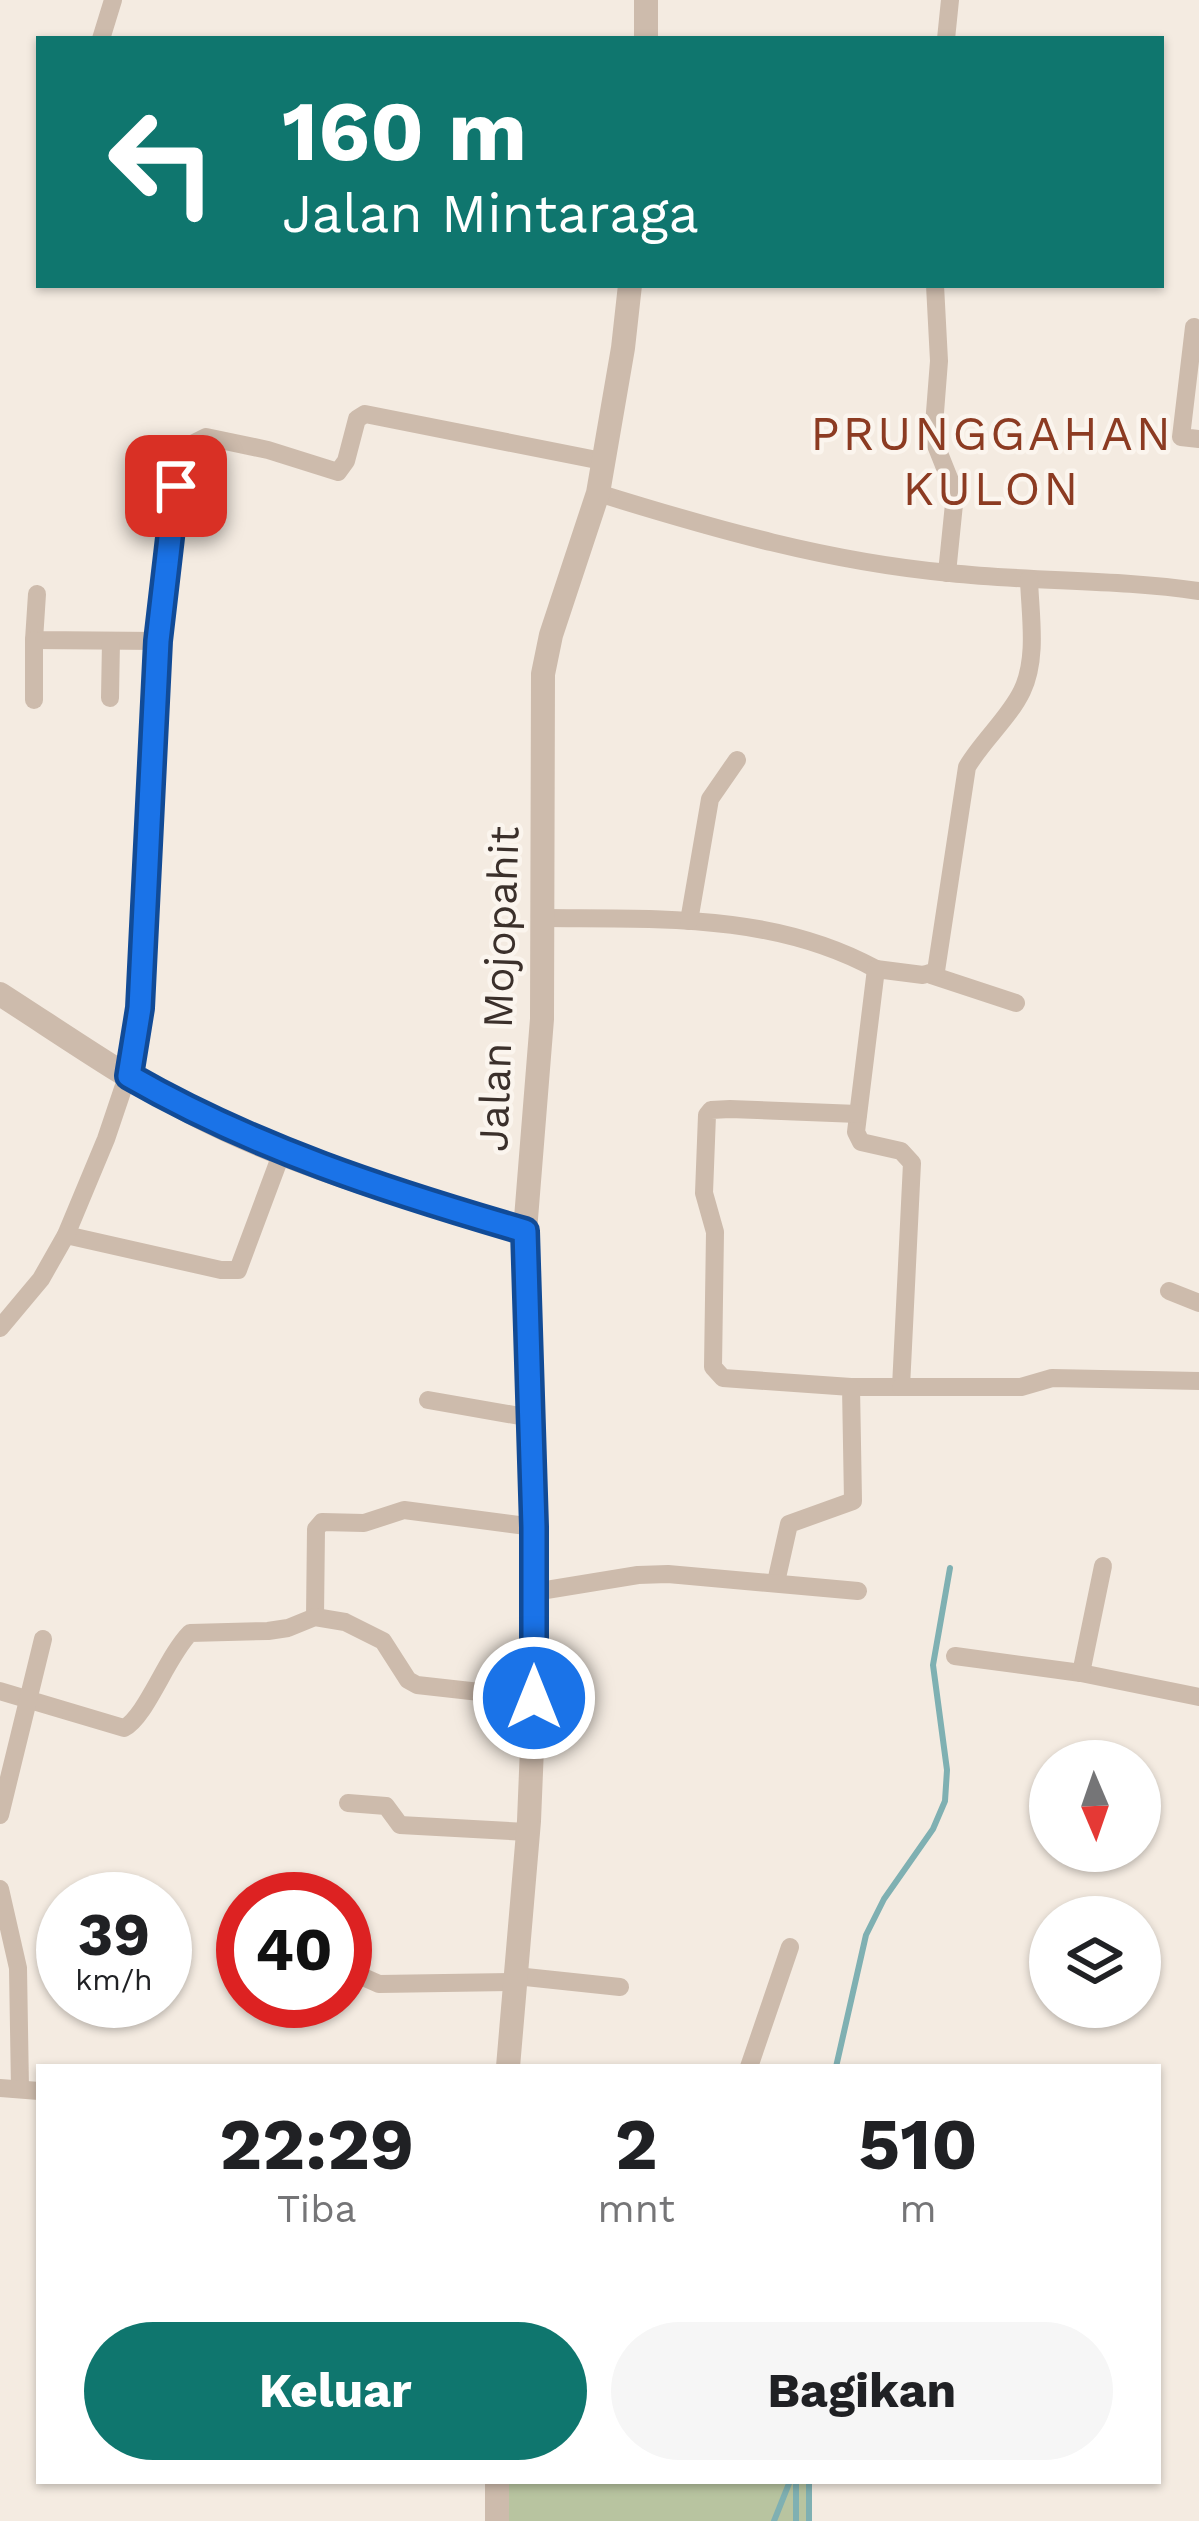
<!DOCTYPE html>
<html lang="id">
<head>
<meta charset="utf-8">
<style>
	body { margin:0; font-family:"Work Sans",sans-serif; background:#f6f6f6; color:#202124; height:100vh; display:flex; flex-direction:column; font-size:45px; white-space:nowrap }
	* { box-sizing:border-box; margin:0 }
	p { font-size:39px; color:#757577 }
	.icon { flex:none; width:66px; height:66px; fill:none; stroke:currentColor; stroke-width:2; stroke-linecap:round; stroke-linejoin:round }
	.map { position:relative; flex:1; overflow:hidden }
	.side { position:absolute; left:36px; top:2064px; width:1125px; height:420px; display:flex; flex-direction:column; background:#fff; border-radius:0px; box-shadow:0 3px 9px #0004 }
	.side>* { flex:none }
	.hud { position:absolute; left:36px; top:36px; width:1128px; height:252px; border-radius:0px; box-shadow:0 3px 9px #0004; background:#0f766e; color:#fff; overflow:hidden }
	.needle { width:78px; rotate:178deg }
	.buttons { position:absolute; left:1029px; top:1740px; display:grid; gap:24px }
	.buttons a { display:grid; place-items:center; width:132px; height:132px; border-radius:50%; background:#fff; box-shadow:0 3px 9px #0004; font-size:60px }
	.speed { position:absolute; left:36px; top:1872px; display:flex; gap:24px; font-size:60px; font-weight:700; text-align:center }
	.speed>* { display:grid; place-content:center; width:156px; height:156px; border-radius:50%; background:#fff; box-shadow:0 3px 9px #0004; line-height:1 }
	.speed small { font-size:30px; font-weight:400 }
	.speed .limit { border:18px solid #d22; background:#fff; color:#111 }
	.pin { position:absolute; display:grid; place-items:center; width:102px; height:102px; color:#fff; margin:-51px; border-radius:24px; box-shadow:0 6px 18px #0006 }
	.me { position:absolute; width:132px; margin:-66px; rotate:0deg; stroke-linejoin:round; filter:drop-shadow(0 0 9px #0008) }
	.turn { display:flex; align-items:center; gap:42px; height:252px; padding:0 48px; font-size:54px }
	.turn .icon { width:156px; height:156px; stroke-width:2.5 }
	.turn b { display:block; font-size:84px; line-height:102px }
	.eta { display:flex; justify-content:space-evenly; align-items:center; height:204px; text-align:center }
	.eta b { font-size:72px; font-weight:700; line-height:84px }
	.button { display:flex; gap:24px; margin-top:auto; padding:24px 48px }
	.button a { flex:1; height:138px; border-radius:72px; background:#0f766e; color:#fff; font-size:48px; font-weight:700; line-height:138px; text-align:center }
	.button a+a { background:#f6f6f6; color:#202124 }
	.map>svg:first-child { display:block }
	.green { fill:#b8c4a0 }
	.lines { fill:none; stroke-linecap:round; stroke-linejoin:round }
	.stream { stroke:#7fb0b2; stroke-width:6 }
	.minor { stroke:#cdbbac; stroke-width:18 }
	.tertiary { stroke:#cdbbac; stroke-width:24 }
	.route-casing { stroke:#114b97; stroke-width:30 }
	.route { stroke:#1a73e8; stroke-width:21 }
	.labels { text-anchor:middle; stroke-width:9; stroke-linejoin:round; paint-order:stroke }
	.street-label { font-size:42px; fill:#3b302b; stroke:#fbf5ee }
	.quarter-label { font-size:48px; letter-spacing:3px; fill:#8c3b22; stroke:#fbf5ee }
</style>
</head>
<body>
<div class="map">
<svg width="1199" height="2521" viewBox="0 0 1199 2521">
	<rect width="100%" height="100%" fill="#f4ebe1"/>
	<!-- green -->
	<rect class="green" x="507" y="2481" width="305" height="40"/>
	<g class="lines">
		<!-- stream -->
		<g class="stream">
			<path d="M836,2067L866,1935L884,1899L933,1829L945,1801L947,1770L933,1665L950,1568"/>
			<path d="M796,2481V2521"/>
			<path d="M809,2481V2521"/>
			<path d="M774,2521L790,2481"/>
		</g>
		<!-- minor -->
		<g class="minor">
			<path d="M101,39L113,0"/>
			<path d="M946,39L950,0"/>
			<path d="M935,285L939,361L933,438L953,488L954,504L947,573"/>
			<path d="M1194,327L1181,437L1199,439"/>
			<path d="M598,493C714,529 829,562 950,573C1033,582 1117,579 1199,591"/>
			<path d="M37,594L34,640L158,641"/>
			<path d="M110,698L111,641"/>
			<path d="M34,700V640"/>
			<path d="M545,918C658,919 774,913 876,969"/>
			<path d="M689,921L710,799L737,760"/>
			<path d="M931,975L1016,1003"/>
			<path d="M66,1235L221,1270H238L282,1152"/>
			<path d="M1169,1291L1199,1303"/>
			<path d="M0,1328L41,1279L66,1235L106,1139L134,1056L144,950L158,641L180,450L206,437L268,450L338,472L346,461L357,419L365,414L602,461"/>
			<path d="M851,1387H901L912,1163L901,1151L861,1142L856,1132L876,969L923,975L936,971L967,767C983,740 1009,718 1022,691C1038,658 1030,614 1029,579"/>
			<path d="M901,1387H1021L1052,1378L1199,1381"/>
			<path d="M428,1400L531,1418"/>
			<path d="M776,1582L789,1524L853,1501L851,1387L723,1378L713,1367L715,1232L704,1193L707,1115L711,1110L730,1109L858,1114"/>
			<path d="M534,1592L638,1575L668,1574L858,1591"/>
			<path d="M315,1617L316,1529L322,1522L364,1523L404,1510L534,1527"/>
			<path d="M955,1656L1081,1673L1199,1697"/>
			<path d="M1081,1673L1103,1566"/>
			<path d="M0,1691L124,1728C146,1717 167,1656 190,1633L268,1631L288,1628L315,1617L345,1622L383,1641L408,1680L417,1685L534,1698"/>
			<path d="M348,1803L386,1806L400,1825L527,1832"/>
			<path d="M0,1815L43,1639"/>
			<path d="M0,1889L18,1968L20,2089"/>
			<path d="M345,1969L379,1984L515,1982"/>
			<path d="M516,1976L620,1987"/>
			<path d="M749,2067L790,1947"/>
			<path d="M0,2088L39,2091"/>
		</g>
		<!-- tertiary -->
		<g class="tertiary">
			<path d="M646,0V39"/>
			<path d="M0,994C64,1035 128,1080 196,1115C299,1168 414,1199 525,1231"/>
			<path d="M508,2067L529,1821L534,1698V1527L525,1231L542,1019L543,674L551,635L598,493L623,348L630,285"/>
			<path d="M497,2521V2481"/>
		</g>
	</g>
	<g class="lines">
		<!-- route casing -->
		<g class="route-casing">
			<path id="route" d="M176,486L158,641L140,1008L129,1076C254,1148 387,1191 525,1231L534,1527V1698"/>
		</g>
		<!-- route -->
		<use href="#route" class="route"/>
	</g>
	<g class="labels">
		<!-- street labels -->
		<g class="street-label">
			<text transform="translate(498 989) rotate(-88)" y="15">Jalan Mojopahit</text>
		</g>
		<!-- quarter labels -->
		<g class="quarter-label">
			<text x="992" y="450">PRUNGGAHAN<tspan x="992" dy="55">KULON</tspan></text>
		</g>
	</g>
</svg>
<div class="buttons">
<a><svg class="needle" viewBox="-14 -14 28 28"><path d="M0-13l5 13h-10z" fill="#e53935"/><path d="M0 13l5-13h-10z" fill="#757577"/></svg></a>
<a><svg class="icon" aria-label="layers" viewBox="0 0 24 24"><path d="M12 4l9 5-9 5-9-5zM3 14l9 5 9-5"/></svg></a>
</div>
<div class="speed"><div>39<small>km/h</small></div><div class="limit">40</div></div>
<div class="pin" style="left:176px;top:486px;background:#d93025"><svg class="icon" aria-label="arrive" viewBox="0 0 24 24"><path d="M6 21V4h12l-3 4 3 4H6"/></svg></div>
<svg class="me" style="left:534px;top:1698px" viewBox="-20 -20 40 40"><circle r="17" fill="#1a73e8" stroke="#fff" stroke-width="3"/><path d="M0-11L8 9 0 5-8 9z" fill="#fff"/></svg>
<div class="hud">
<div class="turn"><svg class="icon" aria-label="left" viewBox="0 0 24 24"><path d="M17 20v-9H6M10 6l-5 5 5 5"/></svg><div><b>160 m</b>Jalan Mintaraga</div></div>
</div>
<section class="side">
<div class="eta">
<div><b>22:29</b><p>Tiba</p></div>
<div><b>2</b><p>mnt</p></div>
<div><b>510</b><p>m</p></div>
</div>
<div class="button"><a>Keluar</a><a>Bagikan</a></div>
</section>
</div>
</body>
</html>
